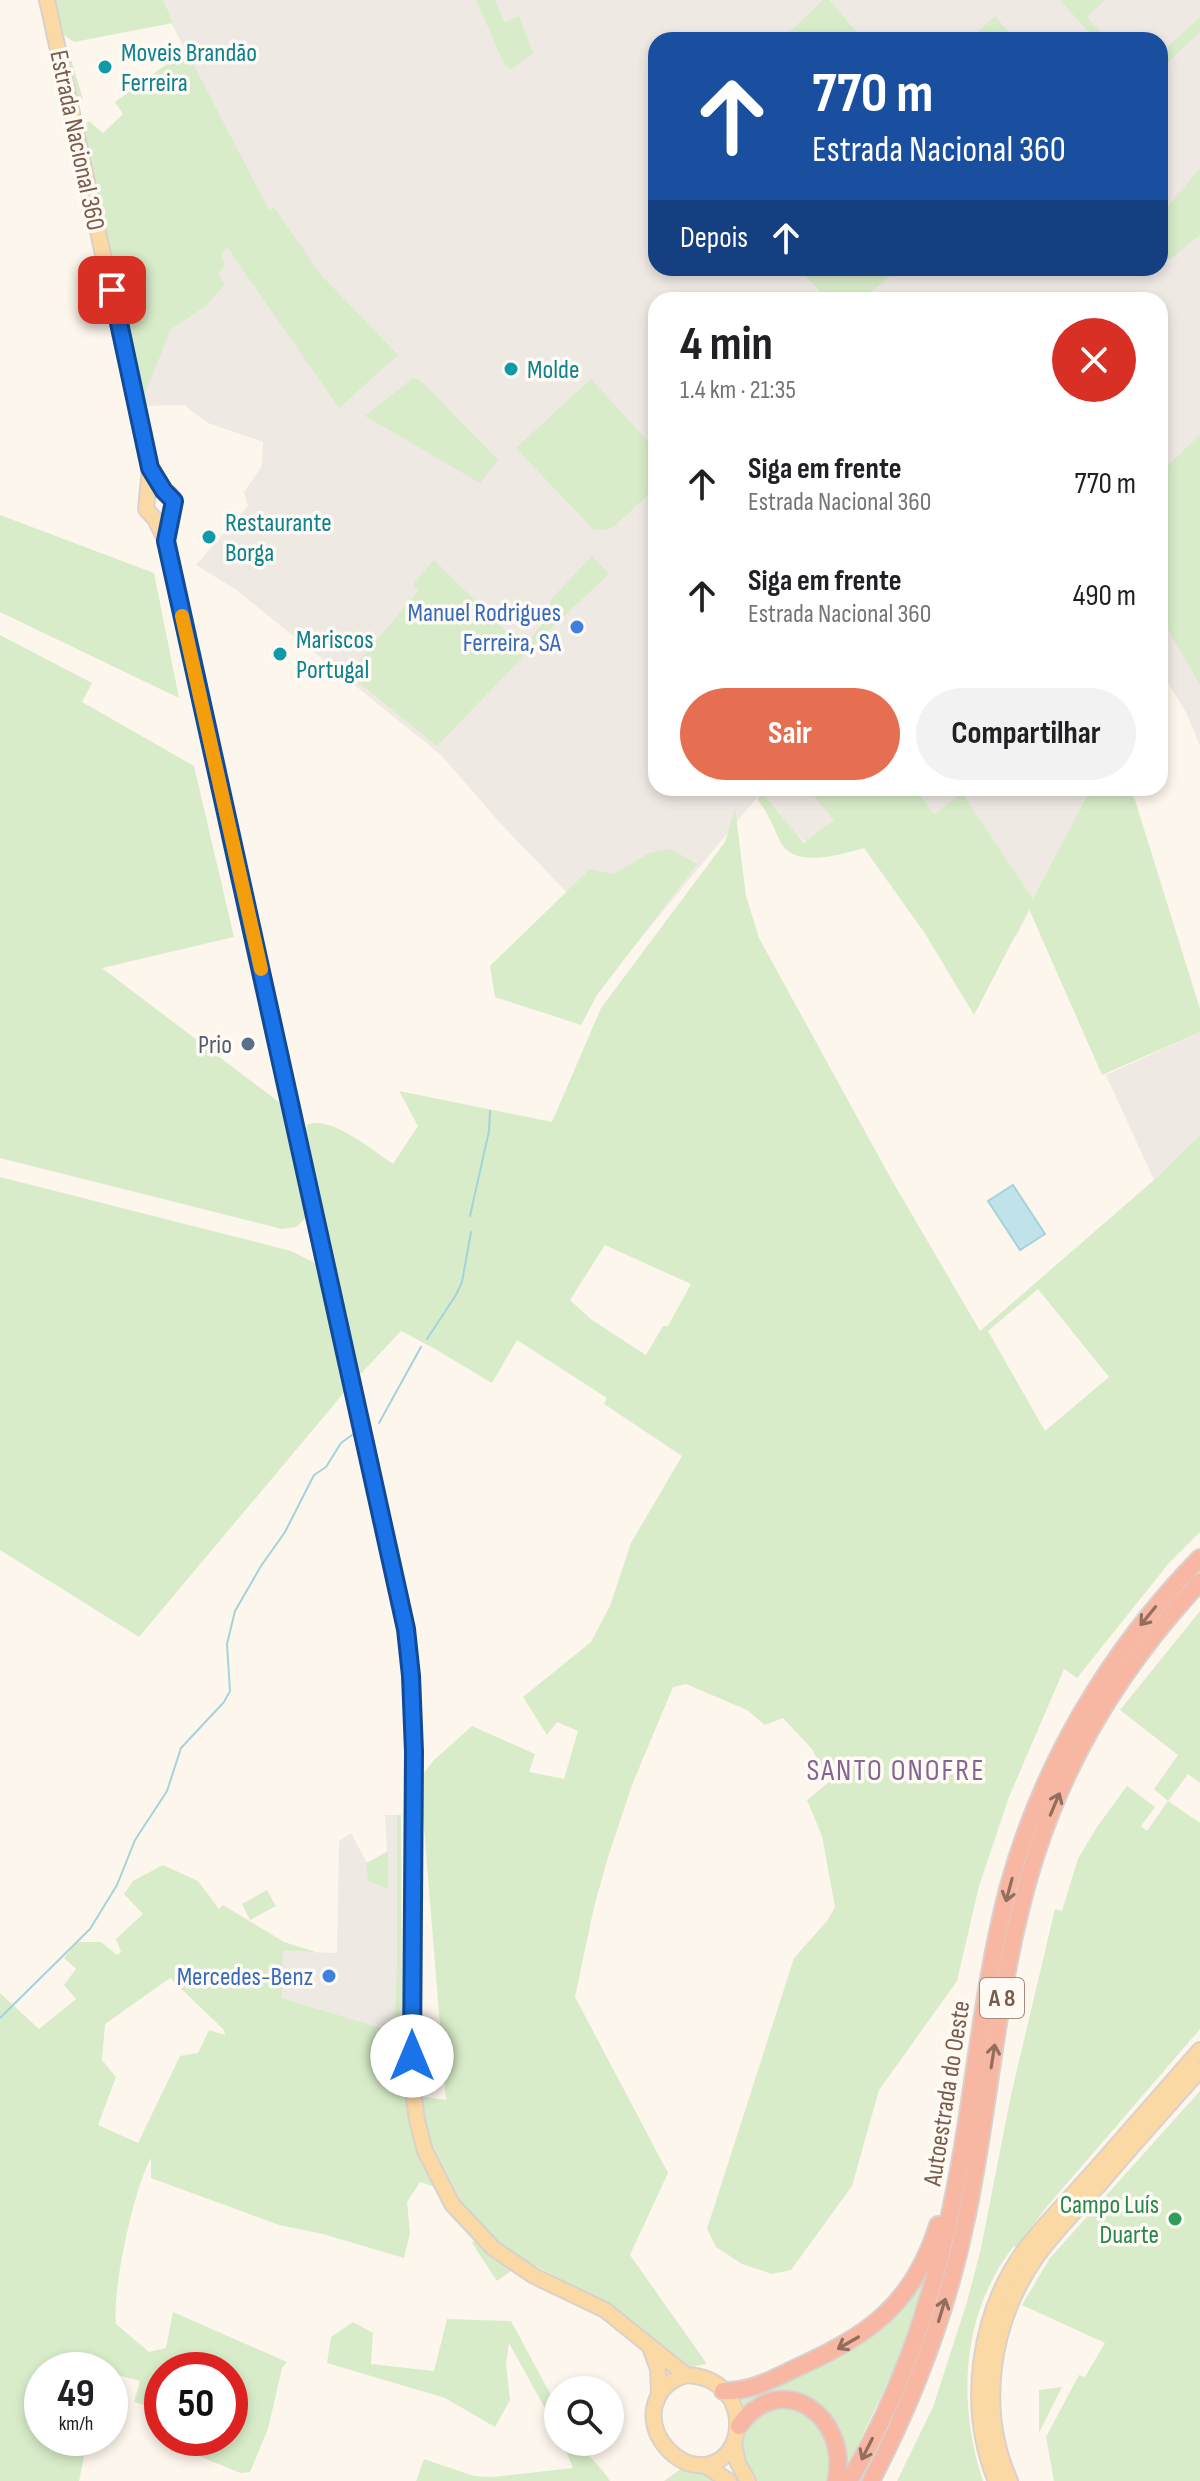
<!DOCTYPE html>
<html lang="pt">
<head>
<meta charset="utf-8">
<style>
	body { margin:0; font-family:"Sofia Sans Condensed",sans-serif; background:#f2f2f2; color:#202124; height:100vh; display:flex; flex-direction:column; font-size:30px; white-space:nowrap }
	* { box-sizing:border-box; margin:0 }
	p { font-size:26px; color:#757577 }
	.icon { flex:none; width:44px; height:44px; fill:none; stroke:currentColor; stroke-width:2; stroke-linecap:round; stroke-linejoin:round }
	.map { position:relative; flex:1; overflow:hidden }
	.sheet { position:absolute; left:648px; top:292px; width:520px; height:504px; display:flex; flex-direction:column; background:#fff; border-radius:24px; box-shadow:0 4px 12px #0003 }
	.sheet>* { flex:none }
	.hud { position:absolute; left:648px; top:32px; width:520px; height:244px; border-radius:24px; box-shadow:0 4px 12px #0003; background:#1a4fa0; color:#fff; overflow:hidden }
	.controls { position:absolute; left:544px; top:2376px; display:grid; gap:16px }
	.controls a { display:grid; place-items:center; width:80px; height:80px; border-radius:50%; background:#fff; box-shadow:0 4px 12px #0003; font-size:40px }
	.speed { position:absolute; left:24px; top:2352px; display:flex; gap:16px; font-size:40px; font-weight:700; text-align:center }
	.speed>* { display:grid; place-content:center; width:104px; height:104px; border-radius:50%; background:#fff; box-shadow:0 4px 12px #0003; line-height:1 }
	.speed small { font-size:20px; font-weight:400 }
	.speed .limit { border:12px solid #d22; background:#fff; color:#111 }
	.pin { position:absolute; display:grid; place-items:center; width:68px; height:68px; color:#fff; margin:-34px; border-radius:16px; box-shadow:0 4px 12px #0006 }
	.me { position:absolute; width:88px; margin:-44px; rotate:0deg; stroke-linejoin:round; filter:drop-shadow(0 0 6px #0008) }
	.turn { display:flex; align-items:center; gap:28px; height:168px; padding:0 32px; font-size:36px }
	.turn .icon { width:104px; height:104px; stroke-width:2.5 }
	.turn b { display:block; font-size:56px; line-height:68px }
	.then { display:flex; align-items:center; height:76px; padding:0 32px; background:#0003; gap:16px; font-size:30px }
	.round { display:grid; place-items:center; flex:none; width:84px; height:84px; border-radius:42px; background:#f2f2f2 }
	.overview { display:flex; align-items:center; justify-content:space-between; height:136px; padding:0 32px }
	h1 { font-size:48px; font-weight:700; line-height:60px }
	.button { display:flex; gap:16px; margin-top:auto; padding:16px 32px }
	.button a { flex:1; height:92px; border-radius:48px; background:#e76f51; color:#fff; font-size:32px; font-weight:700; line-height:92px; text-align:center }
	.button a+a { background:#f2f2f2; color:#202124 }
	ul { padding:0; list-style:none }
	li { display:flex; align-items:center; gap:24px; height:112px; padding:0 32px }
	li div { flex:1 }
	li b { display:block; font-size:30px }
	li em { font-style:normal }
	.map>svg:first-child { display:block }
	.industrial { fill:#efe9e4; fill-rule:evenodd }
	.green { fill:#d8ecc9; fill-rule:evenodd }
	.water { fill:#bfe3e8; stroke:#a5d3da; stroke-width:2 }
	.lines { fill:none; stroke-linecap:round; stroke-linejoin:round }
	.stream { stroke:#a5d3da; stroke-width:2 }
	.major-casing { stroke:#dad1cd; stroke-width:18 }
	.highway-casing { stroke:#dad1cd; stroke-width:20 }
	.major { stroke:#fbd9a5; stroke-width:14 }
	.highway { stroke:#f7b7a3; stroke-width:16 }
	.oneway { stroke:#936e5e }
	.route-casing { stroke:#114b97; stroke-width:20 }
	.route { stroke:#1a73e8; stroke-width:14 }
	.slow { stroke:#f59e0b; stroke-width:14 }
	.culture-dot { fill:#0f9aa8; stroke:#fffaf3; stroke-width:3 }
	.shop-dot { fill:#3f7fe0; stroke:#fffaf3; stroke-width:3 }
	.service-dot { fill:#5c6f8a; stroke:#fffaf3; stroke-width:3 }
	.leisure-dot { fill:#2e9e5b; stroke:#fffaf3; stroke-width:3 }
	.labels { text-anchor:middle; stroke-width:7; stroke-linejoin:round; paint-order:stroke }
	.shield { fill:#fffaf3; stroke:#a28b7f; stroke-width:2 }
	.shield-label { font-size:24px; font-weight:bold; fill:#7a5c4d }
	.culture-label { font-size:26px; fill:#0d838f; stroke:#fffaf3; text-anchor:start }
	.street-label { font-size:26px; fill:#7a5c4d; stroke:#fffaf3 }
	.shop-label { font-size:26px; fill:#366cbe; stroke:#fffaf3; text-anchor:end }
	.service-label { font-size:26px; fill:#4e5e75; stroke:#fffaf3; text-anchor:end }
	.leisure-label { font-size:26px; fill:#27864d; stroke:#fffaf3; text-anchor:end }
	.quarter-label { font-size:30px; letter-spacing:2px; fill:#846695; stroke:#fffaf3 }
</style>
</head>
<body>
<div class="map">
<svg width="1200" height="2481" viewBox="0 0 1200 2481">
	<rect width="100%" height="100%" fill="#fdf6ec"/>
	<!-- industrial -->
	<g class="industrial">
		<path d="M159,0H1200V443L1160,476V300H656V788H1092L1016,937L917,790L807,844L758,796L627,955L502,825L440,754L235,589L196,565L248,506L244,492L262,466L263,442L208,423L184,405L145,406L97,143L186,51ZM656,40H1160V268H656Z"/>
		<path d="M1160,609L1200,676V746L1186,712L1160,670Z"/>
		<path d="M1200,1032V1135L1154,1180L1106,1075Z"/>
		<path d="M385,1815H401L402,2035L282,1998L283,1951L337,1953L339,1841L351,1833L367,1863L387,1851Z"/>
	</g>
	<!-- green -->
	<g class="green">
		<path d="M54,0H163L173,23L74,42L64,35Z"/>
		<path d="M476,0H495L505,22L519,16L533,53L513,68L510,69L504,64Z"/>
		<path d="M823,0H829L864,40H781Z"/>
		<path d="M1060,0H1105L1087,17L1107,40H1096Z"/>
		<path d="M995,16L1016,40H969Z"/>
		<path d="M1200,17V32L1163,67L1160,54Z"/>
		<path d="M186,50L269,210L274,207L322,276L398,355L339,408L227,247L221,255L225,266L218,273L225,284L207,305L171,329L142,401L129,333L83,127L89,121L103,133L123,114L115,102Z"/>
		<path d="M71,59L83,99L78,105H76L67,62Z"/>
		<path d="M1200,168V235L1169,260L1160,249V216Z"/>
		<path d="M798,268H898L863,300H828Z"/>
		<path d="M413,378L421,381L498,460L480,483L365,416Z"/>
		<path d="M591,379L656,450V488L613,527L605,530H594L516,448Z"/>
		<path d="M1200,435V685L1160,616V473Z"/>
		<path d="M0,515L154,573L179,698L0,612Z"/>
		<path d="M592,556L609,574L548,631L437,746L348,674L418,591L413,584L434,560L516,641L529,640L549,616L551,599Z"/>
		<path d="M0,635L92,683L82,702L194,766L234,937L102,968L280,1103L306,1218L296,1227L282,1229L0,1158Z"/>
		<path d="M807,788H915L934,814L962,793L1033,899L1091,788H1128L1135,800L1200,1009V1032L1102,1075L1029,909L974,1015L926,935L864,848C843,854 795,869 781,843C773,827 768,812 757,799L763,794L804,843L834,820Z"/>
		<path d="M735,808L746,896L759,938L890,1177L980,1331L1154,1180L1200,1135V1532L1169,1563L1077,1678L1064,1669L1009,1797L979,1886L957,1981L879,2090L852,2186L791,2270L772,2274L742,2264L716,2247L707,2229L794,1958L827,1921L835,1907L822,1836L807,1800L829,1782L812,1749L783,1718L765,1725L747,1710L686,1684L673,1687L632,1785L608,1857L594,1907L575,1997L668,2173L630,2255L707,2364L691,2367L676,2362L614,2307L511,2253L473,2218L455,2194L420,2182L407,2202L410,2233L404,2258L323,2234L279,2225L151,2178V2158C134,2188 112,2289 116,2324L149,2352L166,2348L173,2312L287,2362L282,2368L268,2429L250,2472L241,2473L176,2447L178,2438H230V2370H162V2410L134,2402L140,2381L110,2373V2370H42V2438H88L79,2481H0V1993L39,2029L76,1999L64,1985L76,1969L64,1958L77,1942H101L117,1955L121,1952L116,1939L143,1914L124,1894L133,1881L163,1865L198,1881L219,1909L223,1905L284,1942L316,1952L283,1951L282,1998L394,2032L397,1969V1815H401L402,2035L397,2093L446,2100L420,1778L434,1760L472,1726L535,1754L529,1772L564,1779L578,1731L557,1722L547,1735L523,1697L591,1642L610,1606L631,1543L682,1456L604,1404L607,1398L517,1340L492,1383L435,1349L401,1331L356,1379L325,1247L306,1130L307,1125C329,1114 374,1151 393,1164L418,1126L399,1091L552,1122L601,1008L725,842ZM605,1245L691,1284L668,1326H663L646,1355L592,1320L570,1300ZM1038,1289L1109,1377L1045,1431L988,1331ZM170,1978L224,2030L225,2035L209,2030L198,2053L180,2056L138,2143L98,2125L116,2077L102,2060L105,2024Z"/>
		<path d="M671,849L697,864L597,995L581,1025L495,997L490,966L590,869L614,874L649,853Z"/>
		<path d="M0,1177L291,1251L315,1263L347,1378V1389L139,1637L0,1550Z"/>
		<path d="M1200,1611V1783L1188,1774L1168,1801L1200,1823V2029L1044,2210L1017,2248L1014,2246C961,2313 957,2403 983,2481H897L933,2407L967,2302L981,2248L1011,2095L1055,1909L1062,1911L1078,1859L1097,1827L1127,1786L1155,1807L1141,1826L1147,1831L1168,1801L1154,1789L1178,1755L1120,1710Z"/>
		<path d="M388,1852V1889L368,1881L366,1863Z"/>
		<path d="M267,1890L276,1906L250,1920L242,1904Z"/>
		<path d="M1200,2091V2481H1054L1046,2437L1079,2375L1085,2377L1105,2343L1022,2305L1050,2258Z"/>
		<path d="M475,2240L511,2271L497,2281L472,2243Z"/>
		<path d="M931,2265L894,2369L844,2474C847,2433 835,2403 791,2397C771,2394 761,2397 744,2407L741,2397L816,2365Z"/>
		<path d="M447,2319L511,2321L558,2408V2432L509,2343L506,2364L510,2400L495,2427L445,2398L327,2363L331,2337L353,2322L373,2333L371,2364L434,2371Z"/>
		<path d="M1062,2387L1039,2433V2390Z"/>
		<path d="M769,2408C814,2407 839,2436 828,2481H755C736,2460 738,2418 769,2408Z"/>
		<path d="M562,2442H578C588,2457 601,2466 610,2481H416L424,2459L474,2476L493,2477L573,2468Z"/>
		<path d="M682,2468L705,2472L721,2481H664Z"/>
	</g>
	<!-- water -->
	<path class="water" d="M1013,1185L1045,1234L1020,1250L988,1201Z"/>
	<g class="lines">
		<!-- stream -->
		<g class="stream">
			<path d="M470,1216L489,1131L490,1111"/>
			<path d="M427,1339L456,1295L462,1282L471,1232"/>
			<path d="M379,1423L421,1347"/>
			<path d="M0,2018L90,1929L117,1885L135,1840L167,1791L181,1748L224,1702L230,1691L227,1644L235,1611L261,1566L285,1532L314,1475L326,1467L341,1443L356,1432"/>
		</g>
		<!-- major casing -->
		<g class="major-casing">
			<g id="major">
				<path d="M47,0L150,468L146,509L155,519L166,541L406,1629L411,1676L414,1752L412,2083L417,2120L425,2151L452,2204L493,2248L534,2276L605,2310L686,2375"/>
				<path d="M150,468L164,491L170,494L174,501L166,540"/>
				<path d="M651,2350L658,2369L659,2393"/>
				<path d="M686,2375C760,2378 748,2481 687,2463C674,2457 663,2446 657,2433C647,2407 660,2382 686,2375Z"/>
				<path d="M734,2443L738,2463L748,2481"/>
				<path d="M704,2465L729,2481"/>
				<path d="M996,2481C965,2406 978,2313 1026,2248C1047,2221 1072,2196 1095,2170C1130,2130 1165,2090 1200,2050"/>
				<path d="M1010,2481C978,2409 991,2323 1035,2259C1053,2233 1077,2209 1099,2185C1132,2146 1166,2108 1200,2070"/>
			</g>
		</g>
		<!-- highway casing -->
		<g class="highway-casing">
			<g id="highway">
				<path d="M723,2391C750,2392 771,2380 794,2369C867,2336 913,2306 938,2225"/>
				<path d="M739,2426C782,2366 851,2418 836,2481"/>
				<path d="M849,2481C896,2403 927,2316 947,2228C973,2116 979,2001 1008,1889C1042,1764 1110,1650 1200,1558"/>
				<path d="M871,2481C915,2397 948,2308 967,2215C992,2093 998,1967 1038,1848C1071,1748 1129,1658 1200,1582"/>
			</g>
		</g>
		<!-- major -->
		<use href="#major" class="major"/>
		<!-- highway -->
		<use href="#highway" class="highway"/>
	</g>
	<!-- one-way arrows -->
	<defs><path id="oneway-shaft" d="M-6 0H5M1.5-3L5.5 0L1.5 3" fill="none" stroke-width="1.6" stroke-linecap="round" stroke-linejoin="round" transform="scale(2)"/></defs>
	<g class="oneway">
		<use href="#oneway-shaft" transform="translate(1148 1616) rotate(129)"/>
		<use href="#oneway-shaft" transform="translate(1055 1804) rotate(-67)"/>
		<use href="#oneway-shaft" transform="translate(1009 1890) rotate(105)"/>
		<use href="#oneway-shaft" transform="translate(993 2056) rotate(-81)"/>
		<use href="#oneway-shaft" transform="translate(942 2310) rotate(-73)"/>
		<use href="#oneway-shaft" transform="translate(848 2343) rotate(150)"/>
		<use href="#oneway-shaft" transform="translate(867 2449) rotate(117)"/>
	</g>
	<g class="lines">
		<!-- route casing -->
		<g class="route-casing">
			<path id="route" d="M112,290L150,468L164,491L174,501L166,541L406,1629L411,1676L414,1752L412,2056"/>
		</g>
		<!-- route -->
		<use href="#route" class="route"/>
		<!-- slow -->
		<path class="slow" d="M182,616L261,969"/>
	</g>
	<!-- markers -->
	<g class="culture-dot">
		<circle cx="105" cy="67" r="8"/>
		<circle cx="511" cy="369" r="8"/>
		<circle cx="209" cy="537" r="8"/>
		<circle cx="280" cy="654" r="8"/>
	</g>
	<g class="shop-dot">
		<circle cx="577" cy="627" r="8"/>
		<circle cx="329" cy="1976" r="8"/>
	</g>
	<circle class="service-dot" cx="248" cy="1044" r="8"/>
	<circle class="leisure-dot" cx="1175" cy="2219" r="8"/>
	<g class="labels">
		<!-- shield labels -->
		<rect class="shield" x="980" y="1978" width="44" height="40" rx="6"/>
		<g class="shield-label">
			<text x="1002" y="2006">A 8</text>
		</g>
		<!-- culture labels -->
		<g class="culture-label">
			<text x="121" y="61">Moveis Brandão<tspan x="121" dy="30">Ferreira</tspan></text>
			<text x="527" y="378">Molde</text>
			<text x="225" y="531">Restaurante<tspan x="225" dy="30">Borga</tspan></text>
			<text x="296" y="648">Mariscos<tspan x="296" dy="30">Portugal</tspan></text>
		</g>
		<!-- street labels -->
		<g class="street-label">
			<text transform="translate(78 140) rotate(78)" y="9">Estrada Nacional 360</text>
			<text transform="translate(946 2093) rotate(-81)" y="9">Autoestrada do Oeste</text>
		</g>
		<!-- shop labels -->
		<g class="shop-label">
			<text x="561" y="621">Manuel Rodrigues<tspan x="561" dy="30">Ferreira, SA</tspan></text>
			<text x="313" y="1985">Mercedes-Benz</text>
		</g>
		<!-- service labels -->
		<g class="service-label">
			<text x="232" y="1053">Prio</text>
		</g>
		<!-- leisure labels -->
		<g class="leisure-label">
			<text x="1159" y="2213">Campo Luís<tspan x="1159" dy="30">Duarte</tspan></text>
		</g>
		<!-- quarter labels -->
		<g class="quarter-label">
			<text x="896" y="1780">SANTO ONOFRE</text>
		</g>
	</g>
</svg>
<div class="controls">
<a><svg class="icon" aria-label="search" viewBox="0 0 24 24"><circle cx="10" cy="10" r="6"/><path d="M15 15l6 6"/></svg></a>
</div>
<div class="speed"><div>49<small>km/h</small></div><div class="limit">50</div></div>
<div class="pin" style="left:112px;top:290px;background:#d93025"><svg class="icon" aria-label="arrive" viewBox="0 0 24 24"><path d="M6 21V4h12l-3 4 3 4H6"/></svg></div>
<svg class="me" style="left:412px;top:2056px" viewBox="-20 -20 40 40"><circle r="19" fill="#fff"/><path d="M0-13L10 11 0 6-10 11z" fill="#1a73e8"/></svg>
<div class="hud">
<div class="turn"><svg class="icon" aria-label="ahead" viewBox="0 0 24 24"><path d="M12 20V5M6 11l6-6 6 6"/></svg><div><b>770 m</b>Estrada Nacional 360</div></div>
<div class="then">Depois<svg class="icon" aria-label="ahead" viewBox="0 0 24 24"><path d="M12 20V5M6 11l6-6 6 6"/></svg></div>
</div>
<section class="sheet">
<div class="overview"><div><h1>4 min</h1><p>1.4 km · 21:35</p></div><a class="round" style="background:#d93025;color:#fff"><svg class="icon" aria-label="close" viewBox="0 0 24 24"><path d="M6 6l12 12M18 6L6 18"/></svg></a></div>
<ul>
<li><svg class="icon" aria-label="ahead" viewBox="0 0 24 24"><path d="M12 20V5M6 11l6-6 6 6"/></svg><div><b>Siga em frente</b><p>Estrada Nacional 360</p></div><em>770 m</em></li>
<li><svg class="icon" aria-label="ahead" viewBox="0 0 24 24"><path d="M12 20V5M6 11l6-6 6 6"/></svg><div><b>Siga em frente</b><p>Estrada Nacional 360</p></div><em>490 m</em></li>
</ul>
<div class="button"><a>Sair</a><a>Compartilhar</a></div>
</section>
</div>
</body>
</html>
